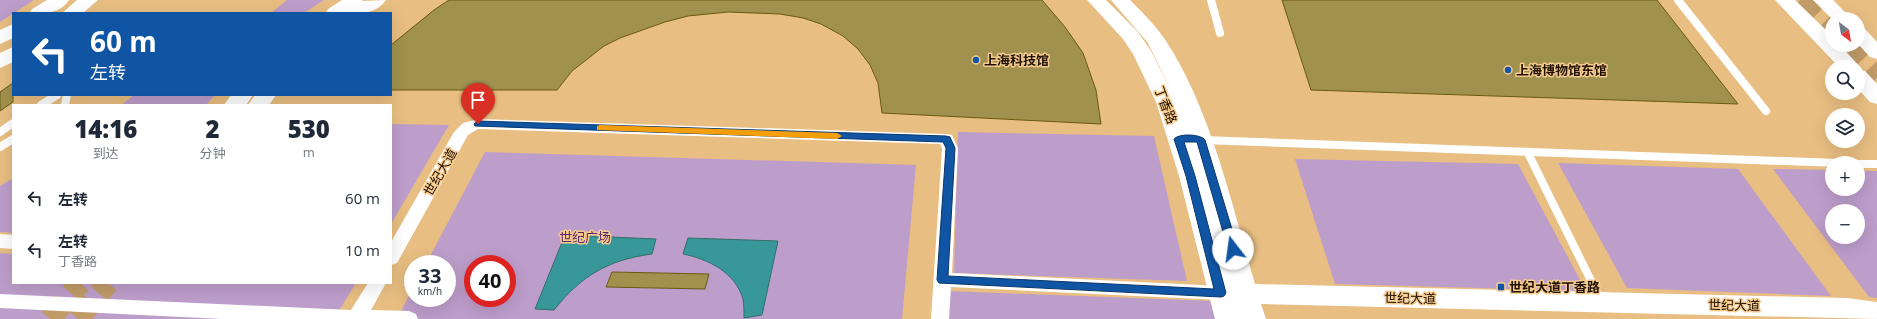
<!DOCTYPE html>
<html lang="zh">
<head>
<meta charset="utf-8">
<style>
	body { margin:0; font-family:"Open Sans","Noto Sans SC",sans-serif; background:#f6f6f7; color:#1f2937; height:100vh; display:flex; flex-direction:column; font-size:15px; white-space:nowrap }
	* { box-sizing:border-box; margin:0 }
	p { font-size:13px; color:#747a83 }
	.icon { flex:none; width:22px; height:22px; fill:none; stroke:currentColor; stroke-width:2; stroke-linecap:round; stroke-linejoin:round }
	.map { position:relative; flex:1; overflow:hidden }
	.panel { position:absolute; left:12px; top:104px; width:380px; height:180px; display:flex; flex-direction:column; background:#fff; border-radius:0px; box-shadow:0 4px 16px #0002 }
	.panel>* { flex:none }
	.guide { position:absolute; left:12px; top:12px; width:380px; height:84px; border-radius:0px; box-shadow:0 4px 16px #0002; background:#1055a4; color:#fff; overflow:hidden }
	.needle { width:26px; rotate:149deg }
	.tools { position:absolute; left:1825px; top:12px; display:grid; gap:8px }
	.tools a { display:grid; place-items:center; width:40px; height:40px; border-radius:50%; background:#fff; box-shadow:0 4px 16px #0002; font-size:20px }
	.speed { position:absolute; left:404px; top:255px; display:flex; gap:8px; font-size:20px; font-weight:700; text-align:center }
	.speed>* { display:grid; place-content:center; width:52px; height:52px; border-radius:50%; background:#fff; box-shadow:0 4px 16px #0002; line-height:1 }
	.speed small { font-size:10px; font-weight:400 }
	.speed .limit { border:6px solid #d22; background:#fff; color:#111 }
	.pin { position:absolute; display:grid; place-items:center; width:34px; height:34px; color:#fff; margin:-41px -17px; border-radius:50% 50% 50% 0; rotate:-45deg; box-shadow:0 0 4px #0007 }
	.pin .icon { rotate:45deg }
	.me { position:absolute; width:44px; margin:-22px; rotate:345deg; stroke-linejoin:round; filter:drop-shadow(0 0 3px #0008) }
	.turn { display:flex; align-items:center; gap:14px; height:84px; padding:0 12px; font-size:18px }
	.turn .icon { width:52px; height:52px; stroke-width:2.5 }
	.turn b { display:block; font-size:28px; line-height:34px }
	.eta { display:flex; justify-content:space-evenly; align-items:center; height:68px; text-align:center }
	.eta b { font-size:24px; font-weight:800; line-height:28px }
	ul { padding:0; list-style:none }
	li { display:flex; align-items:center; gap:12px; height:52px; padding:0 12px }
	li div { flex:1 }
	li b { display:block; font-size:15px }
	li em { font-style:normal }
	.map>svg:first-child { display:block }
	.green { fill:#bd9dca; fill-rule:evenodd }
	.water { fill:#389899; stroke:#306f6b }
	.building { fill:#a1914f; stroke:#6a5a0f }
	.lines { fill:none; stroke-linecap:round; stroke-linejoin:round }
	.secondary-tunnel { stroke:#c09b68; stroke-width:22; stroke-dasharray:22 11; stroke-linecap:butt }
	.highway-tunnel { stroke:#c09b68; stroke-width:22; stroke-dasharray:22 11; stroke-linecap:butt }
	.lane { stroke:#fff; stroke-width:8 }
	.street { fill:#fff; fill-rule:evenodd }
	.secondary { fill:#fff; fill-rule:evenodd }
	.primary { fill:#fff; fill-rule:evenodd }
	.route { fill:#1055a4; stroke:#0a376b }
	.slow { fill:#f59e0b }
	.poi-dot { fill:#1055a4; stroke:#f5cb8f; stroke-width:1.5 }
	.labels { text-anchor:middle; stroke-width:3; stroke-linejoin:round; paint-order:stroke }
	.poi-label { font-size:13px; font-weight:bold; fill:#1f1000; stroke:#f5cb8f; text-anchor:start }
	.street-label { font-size:13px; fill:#1f1000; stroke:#f5cb8f }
	.park-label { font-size:13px; fill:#5a296b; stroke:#f5cb8f }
</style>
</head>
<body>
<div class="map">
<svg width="1877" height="319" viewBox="0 0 1877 319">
	<rect width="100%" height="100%" fill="#e8be82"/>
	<!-- green -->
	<g class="green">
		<path d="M0,0H34L0,22Z"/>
		<path d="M287,0H324L304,13H271Z"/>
		<path d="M134,95H215L206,105H121Z"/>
		<path d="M391,124L449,125L391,224Z"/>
		<path d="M958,132L1154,136L1187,281L954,273Z"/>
		<path d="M485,152L916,165L902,319H397L413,288V298H447V264H426ZM473,264H507V298H473Z"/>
		<path d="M1295,159L1518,164L1586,291L1335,284Z"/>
		<path d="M1558,163L1738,169L1831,296L1627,288Z"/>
		<path d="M1773,169L1832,170V189H1858V171H1877V298L1869,297ZM1832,211H1858V237H1832Z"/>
		<path d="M13,178V233L0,232V186Z"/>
		<path d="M0,253L13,254V283H356L334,319H0Z"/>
		<path d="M948,291L1213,301L1219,319H947Z"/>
	</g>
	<!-- water -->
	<g class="water">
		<path d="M565,235L656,239L652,254C608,260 582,275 554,310L535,309Z"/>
		<path d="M688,238L778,241L762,315L744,318C744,312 744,305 743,299C735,272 708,259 683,254Z"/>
	</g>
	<!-- building -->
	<g class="building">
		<path d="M449,0H1042L1065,27L1083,53L1096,90L1101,124L882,113L878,83L870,65L858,49L843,36L821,24L803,18L780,14L728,12L688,16L665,22L620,38L604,46L572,71L557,90H391V45L434,10Z"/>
		<path d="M1282,0H1657L1738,104L1311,90Z"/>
		<path d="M13,83V102L0,111V92Z"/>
		<path d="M612,272L709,274L705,289L606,287Z"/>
	</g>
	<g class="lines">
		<!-- secondary-tunnel -->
		<g class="secondary-tunnel">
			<path d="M50,319L80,283"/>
			<path d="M78,319L108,283"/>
		</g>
		<!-- highway-tunnel -->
		<g class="highway-tunnel">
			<path d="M1800,0L1832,31"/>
			<path d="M1846,45L1877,78"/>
		</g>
		<!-- lane -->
		<g class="lane">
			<path d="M1211,0L1220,33"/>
			<path d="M1678,0L1766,111"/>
			<path d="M41,105L57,95"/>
			<path d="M65,105L67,95"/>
			<path d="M0,132L13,123"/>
			<path d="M1202,140L1837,163"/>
			<path d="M0,147L13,139"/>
			<path d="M1528,153L1601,301"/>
			<path d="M1858,164H1877"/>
		</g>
		<!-- street -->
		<g class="street">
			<path d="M478,119L946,134L952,135L958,148L952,273L1221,286L1227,288L1230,293L1227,298L1221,300L951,287L949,319H931L942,148L940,144L478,129L468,135L397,263L391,265V242L454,132L463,123Z"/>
			<path d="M0,234L13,235V249L0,248Z"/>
			<path d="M368,283H386L371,310L409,311L416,314L418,319H222L0,308V294L351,310Z"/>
		</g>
		<!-- secondary -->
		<g class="secondary">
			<path d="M47,0H69C60,14 45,13 30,13L32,9Z"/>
			<path d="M77,0H98L83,13H62Z"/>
			<path d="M342,0H363L362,1L386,0C373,19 346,13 326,13L328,9Z"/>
			<path d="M1087,0H1106L1137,31L1150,49L1173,95L1148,43L1111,0H1130C1143,13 1156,26 1166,41C1211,110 1232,205 1255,284L1847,298L1877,302V319L1261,304L1266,319H1215L1179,176L1156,102L1133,54L1123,39Z"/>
			<path d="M13,24V38L0,44V30Z"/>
			<path d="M13,47V62L0,68V53Z"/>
			<path d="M231,95H253L246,105H224Z"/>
			<path d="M255,95H276L269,105H248Z"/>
		</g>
		<!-- primary -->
		<g class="primary">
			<path d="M1775,0H1795L1828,32L1832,36V45H1840L1860,67L1858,70L1865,71L1877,84V104L1870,102L1858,89V67H1839Z"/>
			<path d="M1813,0H1833L1852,19H1832Z"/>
			<path d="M1858,27L1865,29L1877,42V59L1870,57L1858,44Z"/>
		</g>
	</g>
	<!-- route -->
	<path class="route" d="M478,121L946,136L950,137L955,148L948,276L1214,289L1186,176L1174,139C1179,133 1201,134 1205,140L1238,249L1233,253L1228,249L1197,142H1184L1195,176L1226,293L1224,296L1221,297L939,283L937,280L946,148L943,142L475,126L474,124Z"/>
	<!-- slow -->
	<path class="slow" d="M600,125L837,133L842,136L837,139L597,130V126Z"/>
	<!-- markers -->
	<g class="poi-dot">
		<circle cx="976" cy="60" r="4"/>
		<circle cx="1508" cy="70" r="4"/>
		<rect x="1497" y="283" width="8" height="8" rx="2"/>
	</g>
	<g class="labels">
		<!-- poi labels -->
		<g class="poi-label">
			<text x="984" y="65">上海科技馆</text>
			<text x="1516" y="75">上海博物馆东馆</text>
			<text x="1509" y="292">世纪大道丁香路</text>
		</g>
		<!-- street labels -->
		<g class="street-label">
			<text transform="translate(1166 105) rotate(69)" y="5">丁香路</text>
			<text transform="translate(440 172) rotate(-60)" y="5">世纪大道</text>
			<text transform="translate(1410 298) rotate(1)" y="5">世纪大道</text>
			<text transform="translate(1734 305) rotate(1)" y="5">世纪大道</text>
		</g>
		<!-- park labels -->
		<g class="park-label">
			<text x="585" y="242">世纪广场</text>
		</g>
	</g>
</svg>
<div class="tools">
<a><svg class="needle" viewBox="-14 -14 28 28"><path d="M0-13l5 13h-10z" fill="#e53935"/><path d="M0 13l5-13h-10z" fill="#747a83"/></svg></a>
<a><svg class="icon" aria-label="search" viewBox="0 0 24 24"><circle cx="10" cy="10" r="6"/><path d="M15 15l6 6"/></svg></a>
<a><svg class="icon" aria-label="layers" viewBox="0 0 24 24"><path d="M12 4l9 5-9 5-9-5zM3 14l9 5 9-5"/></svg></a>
<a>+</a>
<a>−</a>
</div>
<div class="speed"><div>33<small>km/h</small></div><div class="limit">40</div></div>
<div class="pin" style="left:478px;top:124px;background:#d93025"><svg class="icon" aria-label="arrive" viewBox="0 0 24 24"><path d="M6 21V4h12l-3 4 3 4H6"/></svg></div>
<svg class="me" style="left:1233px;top:249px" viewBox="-20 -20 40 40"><circle r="19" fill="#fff"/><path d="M0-13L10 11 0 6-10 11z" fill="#1055a4"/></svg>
<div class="guide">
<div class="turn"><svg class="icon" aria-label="left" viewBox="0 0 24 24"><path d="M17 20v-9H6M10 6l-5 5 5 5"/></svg><div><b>60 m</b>左转</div></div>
</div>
<section class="panel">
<div class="eta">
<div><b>14:16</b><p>到达</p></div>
<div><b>2</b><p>分钟</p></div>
<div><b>530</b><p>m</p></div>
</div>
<ul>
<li><svg class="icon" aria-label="left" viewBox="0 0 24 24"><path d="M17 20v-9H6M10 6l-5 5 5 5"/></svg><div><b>左转</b></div><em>60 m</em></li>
<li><svg class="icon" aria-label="left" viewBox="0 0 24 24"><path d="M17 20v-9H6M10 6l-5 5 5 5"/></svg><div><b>左转</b><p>丁香路</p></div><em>10 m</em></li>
</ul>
</section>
</div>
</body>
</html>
